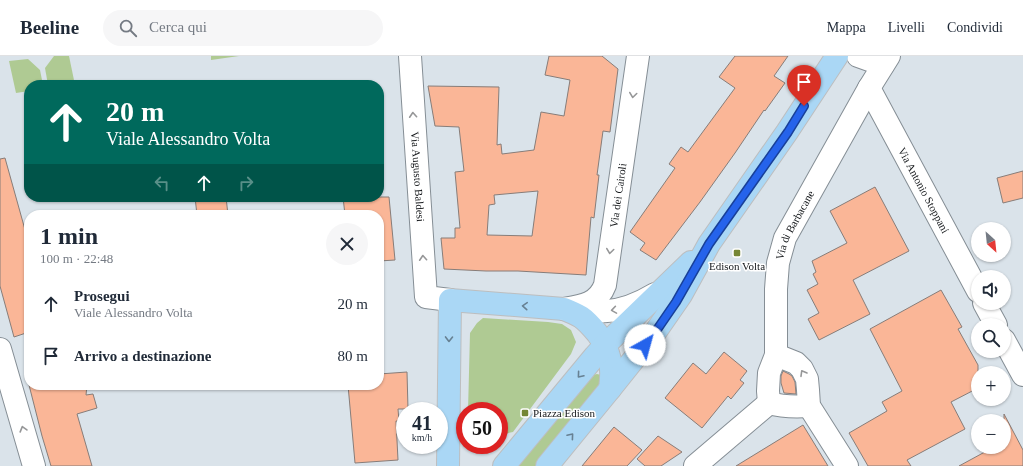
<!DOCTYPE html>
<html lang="it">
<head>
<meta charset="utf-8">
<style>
	body { margin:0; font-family:Georgia,serif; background:#f6f6f7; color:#1f2937; height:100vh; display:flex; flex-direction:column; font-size:15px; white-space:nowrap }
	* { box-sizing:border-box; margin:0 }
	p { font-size:13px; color:#747a83 }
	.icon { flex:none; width:22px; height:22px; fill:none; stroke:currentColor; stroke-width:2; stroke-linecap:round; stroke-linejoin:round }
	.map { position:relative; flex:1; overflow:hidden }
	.sheet { position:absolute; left:24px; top:154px; width:360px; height:180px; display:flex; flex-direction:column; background:#fff; border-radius:16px; box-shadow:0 1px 3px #0004 }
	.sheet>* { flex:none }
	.hud { position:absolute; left:24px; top:24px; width:360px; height:122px; border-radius:16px; box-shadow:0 1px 3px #0004; background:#00695c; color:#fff; overflow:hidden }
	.needle { width:26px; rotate:153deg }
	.buttons { position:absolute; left:971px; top:166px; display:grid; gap:8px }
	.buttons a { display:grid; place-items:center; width:40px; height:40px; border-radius:50%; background:#fff; box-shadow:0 1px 3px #0004; font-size:20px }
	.speed { position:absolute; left:396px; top:346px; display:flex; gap:8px; font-size:20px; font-weight:700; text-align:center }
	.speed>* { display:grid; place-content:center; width:52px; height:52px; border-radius:50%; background:#fff; box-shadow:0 1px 3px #0004; line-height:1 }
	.speed small { font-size:10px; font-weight:400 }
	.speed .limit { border:6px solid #d22; background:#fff; color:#111 }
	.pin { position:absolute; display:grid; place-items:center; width:34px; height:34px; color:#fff; margin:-41px -17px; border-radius:50% 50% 50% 0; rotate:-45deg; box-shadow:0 0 4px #0007 }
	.pin .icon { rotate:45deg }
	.me { position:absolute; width:44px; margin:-22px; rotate:38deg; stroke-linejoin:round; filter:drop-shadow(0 0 3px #0008) }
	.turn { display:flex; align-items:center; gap:14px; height:84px; padding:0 16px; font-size:18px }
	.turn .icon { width:52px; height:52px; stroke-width:2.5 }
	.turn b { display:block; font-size:28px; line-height:34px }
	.lanes { display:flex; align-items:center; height:38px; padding:0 16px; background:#0003; justify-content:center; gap:20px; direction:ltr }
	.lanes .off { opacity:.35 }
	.round { display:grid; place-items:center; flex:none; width:42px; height:42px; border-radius:21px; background:#f6f6f7 }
	.head { display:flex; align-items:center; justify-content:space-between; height:68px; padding:0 16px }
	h1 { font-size:24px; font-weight:800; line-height:30px }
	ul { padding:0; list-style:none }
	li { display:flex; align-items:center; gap:12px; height:52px; padding:0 16px }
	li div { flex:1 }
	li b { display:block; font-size:15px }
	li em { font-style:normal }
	header { display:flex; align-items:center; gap:24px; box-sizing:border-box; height:56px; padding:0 20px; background:#fff; border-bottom:1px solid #e0e1e3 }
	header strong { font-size:19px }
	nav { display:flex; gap:22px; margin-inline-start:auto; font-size:14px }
	.search { width:280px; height:36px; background:#f6f6f7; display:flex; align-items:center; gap:10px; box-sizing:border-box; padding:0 14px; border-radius:22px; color:#747a83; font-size:15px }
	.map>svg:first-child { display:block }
	.green { fill:#afca93 }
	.building { fill:#fab697; stroke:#877d79; fill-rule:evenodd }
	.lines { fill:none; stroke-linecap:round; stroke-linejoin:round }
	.minor-casing { stroke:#858e95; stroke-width:24 }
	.major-casing { stroke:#bdbebf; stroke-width:24 }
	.minor { stroke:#fff; stroke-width:22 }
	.major { stroke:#aad7f5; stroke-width:22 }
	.oneway { stroke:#969798 }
	.oneway2 { stroke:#678193 }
	.route-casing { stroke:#184099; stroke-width:10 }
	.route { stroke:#2563eb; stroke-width:7 }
	.poi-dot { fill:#758635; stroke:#fff; stroke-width:1.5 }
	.labels { text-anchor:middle; stroke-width:3; stroke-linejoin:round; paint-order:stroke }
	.street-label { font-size:11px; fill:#15181b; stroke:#fff }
	.poi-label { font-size:11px; fill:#15181b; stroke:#fff }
</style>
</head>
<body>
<header>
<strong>Beeline</strong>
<div class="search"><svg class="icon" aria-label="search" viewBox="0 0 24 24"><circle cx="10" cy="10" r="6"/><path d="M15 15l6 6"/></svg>Cerca qui</div>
<nav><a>Mappa</a><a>Livelli</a><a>Condividi</a></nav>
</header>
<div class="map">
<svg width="1023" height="410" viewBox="0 0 1023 410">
	<rect width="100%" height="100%" fill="#dae3ea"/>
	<!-- green -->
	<g class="green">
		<path d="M54,0H69L75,29H48L45,12Z"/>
		<path d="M211,0H239L211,4Z"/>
		<path d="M28,3L40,14L43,29H29V35L16,37L9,5Z"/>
		<path d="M483,262L548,266L562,268L571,274L576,286L571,298L565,306L513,376L499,379V355H468L470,277L477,267Z"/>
		<path d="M597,318L601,319L604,325L537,410H513L593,319Z"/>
	</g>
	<!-- building -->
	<g class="building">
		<path d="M549,0H602L618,13L610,76L603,75L597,119H599L594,162L591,161L586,219L518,215H486L444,213L441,182H455V172H460L455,116L464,115L459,71L435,70L428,30L499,31L497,89L501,88L502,98L534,94L541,56L564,60L570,24L545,19ZM538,135L532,180L487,179L489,149L495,148L494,139Z"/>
		<path d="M735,0H788L774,20L785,27L765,55L764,54L735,97L700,146L656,204L640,194L645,187L630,176L675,112L669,108L681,91L688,96L735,32L719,21Z"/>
		<path d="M5,102L29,188V276L14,281L0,230V103Z"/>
		<path d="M1023,115V142L1003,147L997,122Z"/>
		<path d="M875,131L909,195L853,224L870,258L819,284L808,263L819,257L807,234L818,228L813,218L816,216L812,205L847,187L830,155Z"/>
		<path d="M195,141H226L228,159H197Z"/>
		<path d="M343,141H389L395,204L379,205V159H345Z"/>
		<path d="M941,234L962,271L958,273L978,309V332L951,346L965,373L907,404L911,410H868L849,377L887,355L882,346L902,335L870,273Z"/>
		<path d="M724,296L747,315L740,324L744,327L731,343L728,340L702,372L665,342L693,307L706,318Z"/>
		<path d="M783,315L789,318L792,320L795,326L796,338L784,337L781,327V320Z"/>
		<path d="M407,316L408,353H398L399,365H396L398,404L355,407L348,329H379V318Z"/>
		<path d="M29,329H87L86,339L93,338L97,352L77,358L92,410H51L42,380Z"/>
		<path d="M1004,358L1023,394V410H959L994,391H1004Z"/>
		<path d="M803,369L828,410H736Z"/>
		<path d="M614,371L642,394L627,410H582Z"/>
		<path d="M658,380L682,396L661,410H645L637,403Z"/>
	</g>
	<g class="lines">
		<!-- minor casing -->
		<g class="minor-casing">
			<g id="minor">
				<path id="s1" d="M410,0L426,241L450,244"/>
				<path d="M858,0L883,9"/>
				<path id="s2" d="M869,32L978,235"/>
				<path d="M984,247L996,269"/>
				<path id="s3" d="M564,253C582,250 598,248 605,229L638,0"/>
				<path d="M575,254C586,254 596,256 607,255C624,254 640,247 655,238"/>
				<path d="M1004,284L1023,319"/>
				<path d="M0,293L34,410"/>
				<path d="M776,299L796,307L802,313L807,323L808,334L809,350L847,410"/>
				<path id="s4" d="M769,347L768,335L769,317L776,299V233L778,207L785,182L869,32L889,0"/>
				<path d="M769,347C783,351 795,351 809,350"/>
				<path d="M695,410L769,347"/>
			</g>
		</g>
		<!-- major casing -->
		<g class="major-casing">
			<g id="major">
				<path d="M448,410L450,244L564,253C569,255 576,258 581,261C587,265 592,271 597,277C611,295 613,311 610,333"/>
				<path d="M504,410L595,300L605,289L691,206"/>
				<path d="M547,410L610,333L654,278L681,239L709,188L787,76L837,0"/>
			</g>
		</g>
		<!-- minor -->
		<use href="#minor" class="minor"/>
		<!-- major -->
		<use href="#major" class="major"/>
	</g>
	<!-- one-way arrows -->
	<defs><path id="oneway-chevron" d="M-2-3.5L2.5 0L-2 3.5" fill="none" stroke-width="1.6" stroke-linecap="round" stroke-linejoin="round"/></defs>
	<g class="oneway">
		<use href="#oneway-chevron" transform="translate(633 39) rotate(98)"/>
		<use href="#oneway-chevron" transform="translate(413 59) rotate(-94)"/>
		<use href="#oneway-chevron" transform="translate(610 195) rotate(98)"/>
		<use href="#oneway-chevron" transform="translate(423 202) rotate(-94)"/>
		<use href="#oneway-chevron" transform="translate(614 254) rotate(171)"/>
		<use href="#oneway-chevron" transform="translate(803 317) rotate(-120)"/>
		<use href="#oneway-chevron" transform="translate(23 373) rotate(-106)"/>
	</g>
	<g class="oneway2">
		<use href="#oneway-chevron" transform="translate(525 250) rotate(-176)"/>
		<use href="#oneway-chevron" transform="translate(449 283) rotate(91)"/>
		<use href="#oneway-chevron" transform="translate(580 319) rotate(130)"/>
		<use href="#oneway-chevron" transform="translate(571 380) rotate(-50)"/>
	</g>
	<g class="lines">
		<!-- route casing -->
		<g class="route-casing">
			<path id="route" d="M645,289L654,278L676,246L709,188L788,76L804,50"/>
		</g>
		<!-- route -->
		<use href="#route" class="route"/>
	</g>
	<!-- markers -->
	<g class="poi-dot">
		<rect x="733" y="193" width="8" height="8" rx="2"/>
		<rect x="521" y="353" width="8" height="8" rx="2"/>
	</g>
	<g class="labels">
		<!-- street labels -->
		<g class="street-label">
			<text dy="4" stroke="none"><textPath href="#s1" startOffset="121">Via Augusto Baldesi</textPath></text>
			<text dy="4" stroke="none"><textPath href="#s2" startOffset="116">Via Antonio Stoppani</textPath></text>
			<text dy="4" stroke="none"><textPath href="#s3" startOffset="141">Via dei Cairoli</textPath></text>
			<text dy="4" stroke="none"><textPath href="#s4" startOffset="183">Via di Barbacane</textPath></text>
		</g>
		<!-- poi labels -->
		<g class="poi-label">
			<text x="737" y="214">Edison Volta</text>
			<text x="533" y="361" text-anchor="start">Piazza Edison</text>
		</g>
	</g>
</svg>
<div class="buttons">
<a><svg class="needle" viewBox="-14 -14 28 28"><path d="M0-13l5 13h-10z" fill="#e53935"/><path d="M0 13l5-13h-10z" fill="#747a83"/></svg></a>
<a><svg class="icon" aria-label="sound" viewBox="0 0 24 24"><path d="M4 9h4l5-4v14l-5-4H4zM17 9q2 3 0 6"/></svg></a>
<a><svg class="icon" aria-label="search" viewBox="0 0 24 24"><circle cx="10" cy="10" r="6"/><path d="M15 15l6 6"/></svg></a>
<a>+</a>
<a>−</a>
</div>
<div class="speed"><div>41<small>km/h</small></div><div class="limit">50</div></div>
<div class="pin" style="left:804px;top:50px;background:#d93025"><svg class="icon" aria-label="arrive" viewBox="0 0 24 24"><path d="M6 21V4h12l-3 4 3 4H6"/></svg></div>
<svg class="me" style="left:645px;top:289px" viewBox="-20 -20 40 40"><circle r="19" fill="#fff"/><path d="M0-13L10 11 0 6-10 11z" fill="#2563eb"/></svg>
<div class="hud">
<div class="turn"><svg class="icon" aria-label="ahead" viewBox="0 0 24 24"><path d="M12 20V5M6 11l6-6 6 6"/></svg><div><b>20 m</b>Viale Alessandro Volta</div></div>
<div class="lanes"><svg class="icon off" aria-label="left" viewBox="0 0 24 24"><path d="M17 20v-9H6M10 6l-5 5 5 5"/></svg><svg class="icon" aria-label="ahead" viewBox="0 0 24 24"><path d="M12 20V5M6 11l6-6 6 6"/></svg><svg class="icon off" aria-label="right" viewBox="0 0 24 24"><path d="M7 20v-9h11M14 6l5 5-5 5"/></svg></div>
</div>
<section class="sheet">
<div class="head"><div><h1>1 min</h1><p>100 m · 22:48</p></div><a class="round"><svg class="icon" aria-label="close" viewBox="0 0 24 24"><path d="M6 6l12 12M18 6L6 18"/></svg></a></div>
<ul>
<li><svg class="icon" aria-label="ahead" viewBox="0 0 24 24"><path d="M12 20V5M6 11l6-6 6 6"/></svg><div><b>Prosegui</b><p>Viale Alessandro Volta</p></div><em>20 m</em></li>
<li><svg class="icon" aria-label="arrive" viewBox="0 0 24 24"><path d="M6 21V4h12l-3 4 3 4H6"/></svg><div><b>Arrivo a destinazione</b></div><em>80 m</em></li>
</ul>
</section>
</div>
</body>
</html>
